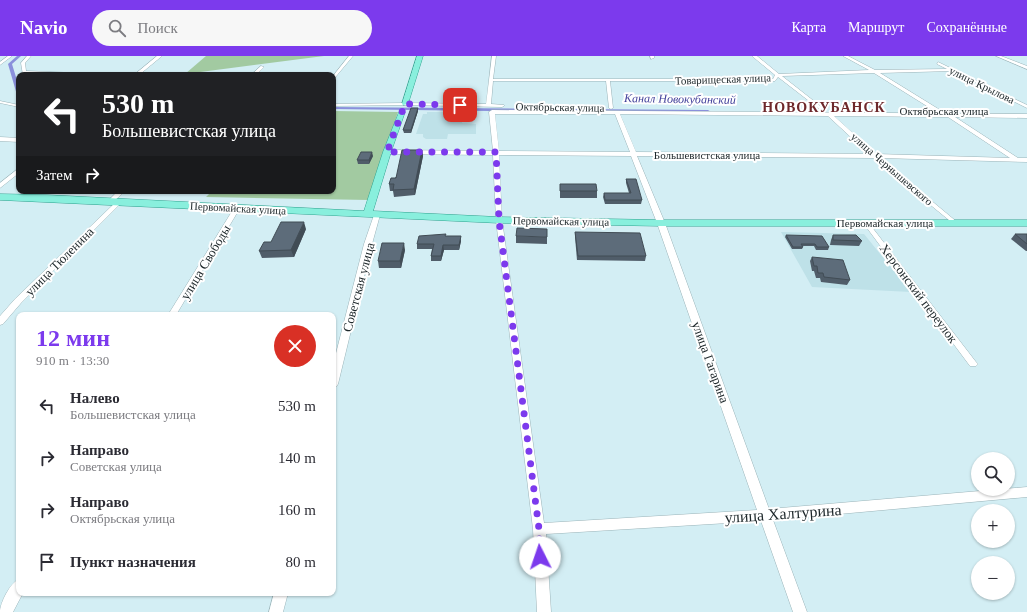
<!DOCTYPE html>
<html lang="ru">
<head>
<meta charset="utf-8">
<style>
	body { margin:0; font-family:Georgia,serif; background:#f7f7f7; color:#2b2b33; height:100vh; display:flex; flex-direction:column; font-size:15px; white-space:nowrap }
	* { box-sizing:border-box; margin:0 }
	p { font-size:13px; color:#7c7c81 }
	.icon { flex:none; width:22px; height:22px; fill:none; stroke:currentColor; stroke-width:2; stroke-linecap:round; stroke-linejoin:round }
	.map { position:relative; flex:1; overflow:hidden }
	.sheet { position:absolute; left:16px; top:256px; width:320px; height:284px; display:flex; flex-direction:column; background:#fff; border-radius:8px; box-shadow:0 1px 3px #0004 }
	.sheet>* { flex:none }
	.banner { position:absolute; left:16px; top:16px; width:320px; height:122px; border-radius:8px; box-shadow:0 1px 3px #0004; background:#202124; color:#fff; overflow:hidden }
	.controls { position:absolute; left:971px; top:396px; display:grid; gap:8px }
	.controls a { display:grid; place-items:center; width:44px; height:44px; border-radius:50%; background:#fff; box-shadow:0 1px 3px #0004; font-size:20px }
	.pin { position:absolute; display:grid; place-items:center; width:34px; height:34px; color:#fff; margin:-17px; border-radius:8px; box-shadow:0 2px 6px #0006 }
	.me { position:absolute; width:44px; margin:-22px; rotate:356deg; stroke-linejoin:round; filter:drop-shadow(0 0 3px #0008) }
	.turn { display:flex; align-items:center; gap:14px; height:84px; padding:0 20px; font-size:18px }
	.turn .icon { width:52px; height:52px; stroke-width:2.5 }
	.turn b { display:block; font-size:28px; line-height:34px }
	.then { display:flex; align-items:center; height:38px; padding:0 20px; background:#0003; gap:8px; font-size:15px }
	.round { display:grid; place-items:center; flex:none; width:42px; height:42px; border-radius:21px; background:#f7f7f7 }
	.headline { display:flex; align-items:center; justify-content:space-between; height:68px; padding:0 20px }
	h1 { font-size:24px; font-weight:700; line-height:30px; color:#7c3aed }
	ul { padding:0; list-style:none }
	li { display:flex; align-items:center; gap:12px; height:52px; padding:0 20px }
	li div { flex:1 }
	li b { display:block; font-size:15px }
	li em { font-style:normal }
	header { display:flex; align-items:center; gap:24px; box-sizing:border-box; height:56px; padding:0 20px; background:#7c3aed; color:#fff }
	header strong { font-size:19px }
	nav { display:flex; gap:22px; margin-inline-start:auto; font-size:14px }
	.search { width:280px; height:36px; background:#f7f7f7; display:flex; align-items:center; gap:10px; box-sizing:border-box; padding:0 14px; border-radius:22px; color:#7c7c81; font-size:15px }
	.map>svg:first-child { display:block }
	.built { fill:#bee1e8 }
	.green { fill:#a2caa1 }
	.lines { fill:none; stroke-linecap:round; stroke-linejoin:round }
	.canal { fill:#8a90db; fill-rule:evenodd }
	.minor-casing { stroke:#9bb4b9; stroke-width:1 }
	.major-casing { stroke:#30a28f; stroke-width:1 }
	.minor { fill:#fff; fill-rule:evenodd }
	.major { fill:#89efdd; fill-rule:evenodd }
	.wall { fill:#505d69 }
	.shaded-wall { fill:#414c55 }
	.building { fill:#5d6c7a; stroke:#414c55 }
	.route { stroke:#7c3aed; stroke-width:7; stroke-dasharray:0 12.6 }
	.labels { text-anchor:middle; stroke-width:4; stroke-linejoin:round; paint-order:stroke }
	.far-street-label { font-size:11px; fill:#1d272a; stroke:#fff }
	.far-water-label { font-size:12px; font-style:italic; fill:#44429b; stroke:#fff }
	.street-label { font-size:13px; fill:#1d272a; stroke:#fff }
	.far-district-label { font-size:14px; font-weight:bold; letter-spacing:1px; fill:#6e282b; stroke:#fff }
	.near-street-label { font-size:16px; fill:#1d272a; stroke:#fff }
</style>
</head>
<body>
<header>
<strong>Navio</strong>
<div class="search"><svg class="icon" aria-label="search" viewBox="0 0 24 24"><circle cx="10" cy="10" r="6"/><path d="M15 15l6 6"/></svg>Поиск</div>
<nav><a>Карта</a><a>Маршрут</a><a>Сохранённые</a></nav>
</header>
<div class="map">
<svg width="1027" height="556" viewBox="0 0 1027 556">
	<rect width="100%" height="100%" fill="#d3eef4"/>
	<!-- built -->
	<g class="built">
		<path d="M427,56H464L462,67L476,68V78H448L447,83H426L423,81V78H416L423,58H427Z"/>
		<path d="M781,176L864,178L911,236L812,231Z"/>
	</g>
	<!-- green -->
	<g class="green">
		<path d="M206,0H324L185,18Z"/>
		<path d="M333,55L398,56L369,144L206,141L212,135H333Z"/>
	</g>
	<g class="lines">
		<!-- canal -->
		<g class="canal">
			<path d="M17,0H21L12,8L19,31V40L17,39L8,8Z"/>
			<path d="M333,51L708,54L711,56L708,58L333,53Z"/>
		</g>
		<!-- minor casing -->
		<g class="minor-casing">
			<g id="minor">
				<path d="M8,0H12L0,9V6Z"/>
				<path d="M27,0H31L25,7L26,15L101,18L103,19L27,17V19H23L21,7Z"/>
				<path d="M157,0H162L139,19H134Z"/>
				<path d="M349,0H353L333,24V20Z"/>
				<path d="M492,0H496L493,23H773L775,19L752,0H757L779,18L869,14L843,0H848L875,14L947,13L937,8L938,6L1027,49V52L952,15L880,17L940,54V56L938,57L874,17L782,20L824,53V55H822L778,21L775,25H610L613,52L611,53L609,52L606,25H493L491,48L504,49V50L502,51L405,49L333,50V48L405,47L486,48Z"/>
				<path d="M650,0H654V2L651,3Z"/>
				<path d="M996,0H1001L1027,10V13Z"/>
				<path d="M261,10L264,11L256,19H251Z"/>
				<path d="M0,45L19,49V51L0,47Z"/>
				<path d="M492,54L1027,58V62L955,61L1018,102H1027V106L880,102L957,166V168L955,169L873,102L637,100L665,167L769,453L1027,431V441L773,464L807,556H793L761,465L546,478L551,556H537L533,473L496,164L493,99L387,98L384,96L387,94L493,95L489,56ZM495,58H615L630,96L499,95ZM620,58L828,60L869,98L636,96ZM834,60L948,61L1010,102L876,98ZM499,99L631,100L657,167L757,454L544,467L502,164Z"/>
				<path d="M0,81L19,82V86L0,85Z"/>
				<path d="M19,112V117L0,132V127Z"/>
				<path d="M118,135H125L112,147H108V145Z"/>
				<path d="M119,144L122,146L21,247L3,268L0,269V260L15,243L117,145Z"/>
				<path d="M237,150L240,152L176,259H168L234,152Z"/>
				<path d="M377,157L380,159L372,188L338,328L336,331L333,332V309L364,188L374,159Z"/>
				<path d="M866,165L868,166L976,306L978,308L976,310H970L864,168V166Z"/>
				<path d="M19,523V537H23L13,556H0C0,547 10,527 19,523Z"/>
				<path d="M274,537H288L283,556H269Z"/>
			</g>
		</g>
		<!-- major casing -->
		<g class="major-casing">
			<g id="major">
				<path d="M417,0H423L408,48L403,49L402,48Z"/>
				<path d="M402,54L405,56L391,96L373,155L499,161L661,164H1027V170H661L499,167L0,144V138L47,139L364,155L383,96L399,56Z"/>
			</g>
		</g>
		<!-- minor -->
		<use href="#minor" class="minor"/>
		<!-- major -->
		<use href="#major" class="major"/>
	</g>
	<!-- wall -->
	<g class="wall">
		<path d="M418,52V55L411,77H404L403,74Z"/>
		<path d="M422,94L423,100L415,139L394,141L393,135H390L389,128Z"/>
		<path d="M373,100L369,108H358L357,104Z"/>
		<path d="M626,123L642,144L641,148H605L603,141L604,137H629L626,127Z"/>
		<path d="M560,128L597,135V142H560Z"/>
		<path d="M306,173L294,201L262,202L259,195L271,186Z"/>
		<path d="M575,176L646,200L645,205L577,204L575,181Z"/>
		<path d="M1015,178H1027V195H1026L1011,183Z"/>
		<path d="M786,179L829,191L828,194H816L814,190H802L803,191L802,193H792L785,181Z"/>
		<path d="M833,179L862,185L859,190L830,189L831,184Z"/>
		<path d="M446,180L461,185L459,194H444L441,205H431V200L432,193H417V188Z"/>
		<path d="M516,180L547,181V188L516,187Z"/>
		<path d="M405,194L401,212H379L378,205Z"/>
		<path d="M812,201L850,224L847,229L821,226L820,222H816L814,215H812L810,205Z"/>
	</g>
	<!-- shaded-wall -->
	<g class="shaded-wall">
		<path d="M418,52V55L411,77V74Z"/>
		<path d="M422,94L423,100L415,139L414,133Z"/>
		<path d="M372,96L373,100L369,108V104Z"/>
		<path d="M304,166L306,173L294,201L291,194Z"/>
		<path d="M461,180V185L459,194V189Z"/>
		<path d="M404,187L405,194L401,212L400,205Z"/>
		<path d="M443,189L444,194L441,205V200Z"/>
	</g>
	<!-- building -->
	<g class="building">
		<path d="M411,52H418L411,74H403Z"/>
		<path d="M402,94H422L414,133L393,134L394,128H389L391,122H396Z"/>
		<path d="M361,96H372L369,104H357Z"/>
		<path d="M626,123H636L642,144H605L604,137H631Z"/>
		<path d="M560,128H596L597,135H560Z"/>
		<path d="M281,166H304L291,194L259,195L264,186H271Z"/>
		<path d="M517,172L547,173V181L516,180Z"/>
		<path d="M575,176L640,177L646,200H578Z"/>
		<path d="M446,178L445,180H461L459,189H443L441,200H431L434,188H417L419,180Z"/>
		<path d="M1015,178H1027V188Z"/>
		<path d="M786,179L822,180L829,191H817L815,188H801L803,191H793Z"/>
		<path d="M833,179H856L862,185L833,184Z"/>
		<path d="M382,187H404L400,205H378Z"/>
		<path d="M812,201L843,204L850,224L824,221L823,217H818L817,210H814Z"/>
	</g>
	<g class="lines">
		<!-- route -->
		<path class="route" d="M460,49L405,48L387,96H496L499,164L539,473L540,501"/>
	</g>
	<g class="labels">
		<!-- far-street labels -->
		<g class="far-street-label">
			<text transform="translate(723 23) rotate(-2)" y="4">Товарищеская улица</text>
			<text transform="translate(982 29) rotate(26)" y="4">улица Крылова</text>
			<text transform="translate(560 51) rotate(1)" y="4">Октябрьская улица</text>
			<text x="944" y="59">Октябрьская улица</text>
			<text x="707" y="103">Большевистская улица</text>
			<text transform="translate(892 113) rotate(41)" y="4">улица Чернышевского</text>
			<text transform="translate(238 152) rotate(3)" y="4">Первомайская улица</text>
			<text transform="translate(561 165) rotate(1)" y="4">Первомайская улица</text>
			<text x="885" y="171">Первомайская улица</text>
		</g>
		<!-- far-water labels -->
		<g class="far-water-label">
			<text transform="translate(680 43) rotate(1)" y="4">Канал Новокубанский</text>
		</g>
		<!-- street labels -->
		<g class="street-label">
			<text transform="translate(59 205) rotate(-45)" y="5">улица Тюленина</text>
			<text transform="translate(205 206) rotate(-59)" y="5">улица Свободы</text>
			<text transform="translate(358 231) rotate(-75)" y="5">Советская улица</text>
			<text transform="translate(919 237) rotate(53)" y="5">Херсонский переулок</text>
			<text transform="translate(711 306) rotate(70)" y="5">улица Гагарина</text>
		</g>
		<!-- far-district labels -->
		<g class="far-district-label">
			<text x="824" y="56">НОВОКУБАНСК</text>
		</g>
		<!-- near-street labels -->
		<g class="near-street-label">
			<text transform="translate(783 457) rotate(-4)" y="6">улица Халтурина</text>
		</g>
	</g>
</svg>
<div class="controls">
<a><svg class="icon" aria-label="search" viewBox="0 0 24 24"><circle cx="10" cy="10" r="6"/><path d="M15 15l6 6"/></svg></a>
<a>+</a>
<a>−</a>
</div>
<div class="pin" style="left:460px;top:49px;background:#d93025"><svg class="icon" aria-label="arrive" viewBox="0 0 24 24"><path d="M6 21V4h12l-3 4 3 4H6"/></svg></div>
<svg class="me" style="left:540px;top:501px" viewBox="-20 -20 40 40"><circle r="19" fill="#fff"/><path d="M0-13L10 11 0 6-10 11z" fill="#7c3aed"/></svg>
<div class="banner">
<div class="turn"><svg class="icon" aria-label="left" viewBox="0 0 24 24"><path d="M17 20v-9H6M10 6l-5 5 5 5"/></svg><div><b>530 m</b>Большевистская улица</div></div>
<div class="then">Затем<svg class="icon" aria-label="right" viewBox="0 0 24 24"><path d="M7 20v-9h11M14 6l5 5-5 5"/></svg></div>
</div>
<section class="sheet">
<div class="headline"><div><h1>12 мин</h1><p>910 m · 13:30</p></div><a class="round" style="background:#d93025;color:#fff"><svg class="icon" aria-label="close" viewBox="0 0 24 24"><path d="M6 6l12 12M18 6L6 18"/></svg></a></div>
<ul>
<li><svg class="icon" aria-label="left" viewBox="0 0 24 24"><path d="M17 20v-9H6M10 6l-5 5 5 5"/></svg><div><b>Налево</b><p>Большевистская улица</p></div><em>530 m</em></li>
<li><svg class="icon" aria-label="right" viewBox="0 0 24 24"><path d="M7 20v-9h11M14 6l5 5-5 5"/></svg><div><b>Направо</b><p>Советская улица</p></div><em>140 m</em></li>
<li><svg class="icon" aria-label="right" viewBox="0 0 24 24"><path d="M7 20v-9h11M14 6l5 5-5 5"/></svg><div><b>Направо</b><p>Октябрьская улица</p></div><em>160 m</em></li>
<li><svg class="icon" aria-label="arrive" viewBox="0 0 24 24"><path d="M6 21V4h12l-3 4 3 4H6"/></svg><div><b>Пункт назначения</b></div><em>80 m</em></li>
</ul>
</section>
</div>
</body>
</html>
